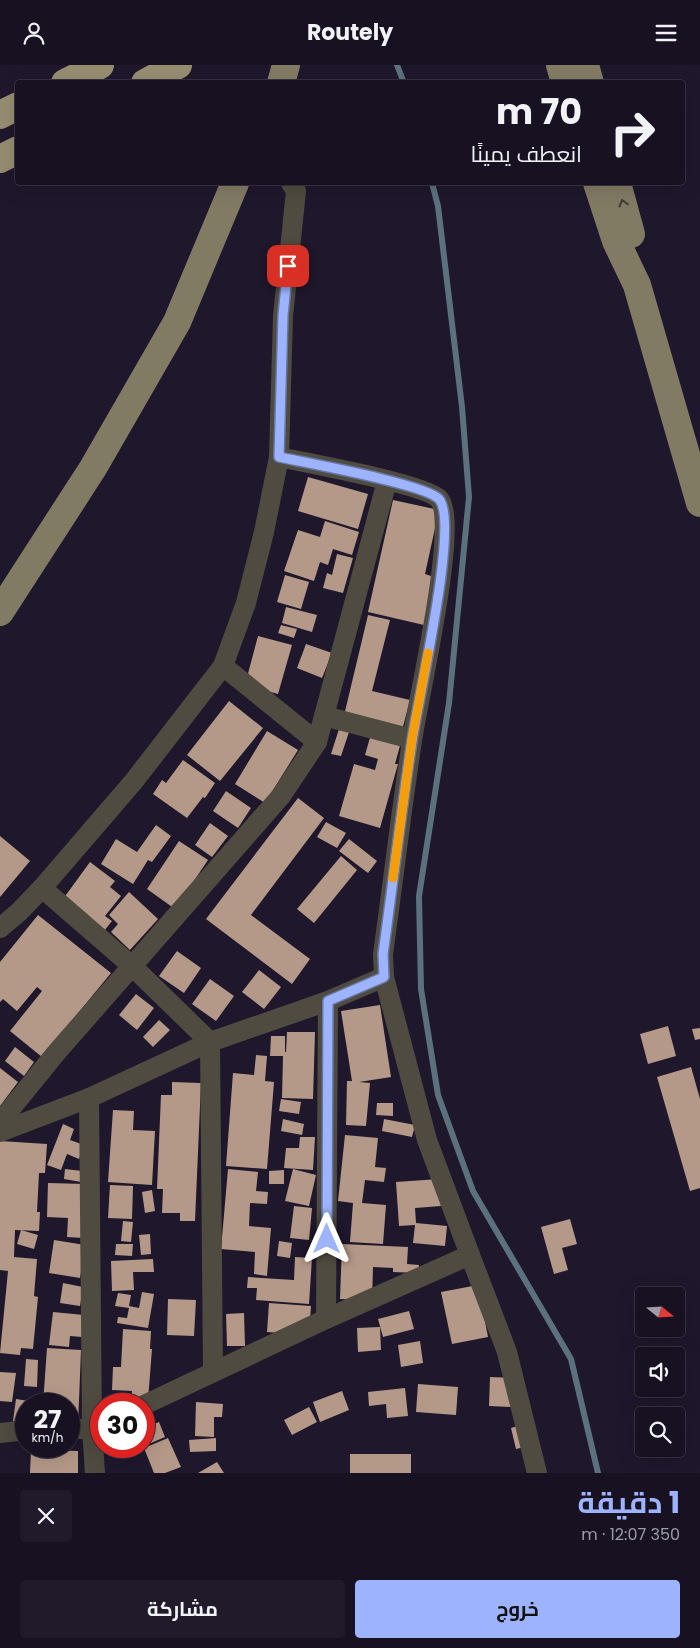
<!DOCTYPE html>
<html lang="ar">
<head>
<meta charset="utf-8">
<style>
	body { margin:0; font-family:Poppins,Cairo,sans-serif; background:#201a2a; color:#f1f3f6; direction:rtl; height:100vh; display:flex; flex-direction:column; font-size:19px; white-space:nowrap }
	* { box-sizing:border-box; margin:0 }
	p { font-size:16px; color:#9e9da5 }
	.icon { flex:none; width:28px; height:28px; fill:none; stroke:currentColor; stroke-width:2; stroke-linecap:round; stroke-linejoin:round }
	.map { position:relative; height:1408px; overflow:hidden; direction:ltr }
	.drawer { display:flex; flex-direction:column; background:#171121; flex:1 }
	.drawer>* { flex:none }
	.top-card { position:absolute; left:15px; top:15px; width:670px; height:105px; border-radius:5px; box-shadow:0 5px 20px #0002,0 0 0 1px #36313f; direction:rtl; background:#171121; color:#f1f3f6; overflow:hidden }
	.needle { width:32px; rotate:108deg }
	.buttons { position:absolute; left:635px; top:1222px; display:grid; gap:10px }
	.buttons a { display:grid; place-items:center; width:50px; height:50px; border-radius:5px; background:#171121; box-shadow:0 5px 20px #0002,0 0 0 1px #36313f; font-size:25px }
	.speed { position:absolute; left:15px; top:1328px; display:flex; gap:10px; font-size:25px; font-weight:700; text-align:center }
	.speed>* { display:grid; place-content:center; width:65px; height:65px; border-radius:50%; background:#171121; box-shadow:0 5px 20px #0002,0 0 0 1px #36313f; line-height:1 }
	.speed small { font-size:12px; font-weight:400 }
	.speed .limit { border:8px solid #d22; background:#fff; color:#111 }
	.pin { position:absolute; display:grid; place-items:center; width:42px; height:42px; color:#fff; margin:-21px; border-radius:10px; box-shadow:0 2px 8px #0006 }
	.me { position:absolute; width:55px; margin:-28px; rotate:0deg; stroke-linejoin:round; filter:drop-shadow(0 0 4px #0008) }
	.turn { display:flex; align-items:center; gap:18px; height:105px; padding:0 20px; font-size:22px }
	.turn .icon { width:65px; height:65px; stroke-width:2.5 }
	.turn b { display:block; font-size:35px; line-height:42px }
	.round { display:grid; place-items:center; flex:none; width:52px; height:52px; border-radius:5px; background:#201a2a }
	.summary { display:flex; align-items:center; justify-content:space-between; height:85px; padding:0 20px }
	h1 { font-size:30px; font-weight:700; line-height:38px; color:#9db4fd }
	.button { display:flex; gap:10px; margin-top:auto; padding:10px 20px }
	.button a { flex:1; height:58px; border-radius:5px; background:#9db4fd; color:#111; font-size:20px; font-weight:700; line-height:58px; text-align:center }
	.button a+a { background:#201a2a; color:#f1f3f6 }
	header { display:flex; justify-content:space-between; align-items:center; height:65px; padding:0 20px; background:#171121; font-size:22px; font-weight:700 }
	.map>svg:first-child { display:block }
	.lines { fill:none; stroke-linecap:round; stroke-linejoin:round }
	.stream { stroke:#5b727e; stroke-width:6 }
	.building { fill:#b59988 }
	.street { stroke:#4f4b40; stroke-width:20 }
	.primary { stroke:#827b64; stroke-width:28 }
	.highway { stroke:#968d71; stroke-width:28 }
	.oneway { stroke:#413a3c }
	.route-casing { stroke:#6675a4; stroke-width:12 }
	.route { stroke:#9db4fd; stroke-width:9 }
	.slow { stroke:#f59e0b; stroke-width:9 }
</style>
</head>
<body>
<header><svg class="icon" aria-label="menu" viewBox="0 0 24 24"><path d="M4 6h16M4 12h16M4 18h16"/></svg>Routely<svg class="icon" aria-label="person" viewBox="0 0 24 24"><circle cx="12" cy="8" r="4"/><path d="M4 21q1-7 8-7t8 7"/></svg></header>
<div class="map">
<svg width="700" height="1408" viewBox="0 0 700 1408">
	<rect width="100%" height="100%" fill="#1f172c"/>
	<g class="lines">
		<!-- stream -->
		<g class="stream">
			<path d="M397,0L404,18"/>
			<path d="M432,118L438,141L462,342L469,432L449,638L419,831L421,924L438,1030L473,1126L571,1294L598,1408"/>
		</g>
	</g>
	<!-- building -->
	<g class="building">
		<path d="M308,412L368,429L358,464L298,446Z"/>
		<path d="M393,435L439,445L425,509L434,512L424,560L368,547Z"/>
		<path d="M325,456L359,467L352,490L333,484L328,500L320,497L314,516L284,506L298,465L320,472Z"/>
		<path d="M337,489L353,493L343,528L323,523L327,508L332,510Z"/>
		<path d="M285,510L309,517L301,544L277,537Z"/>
		<path d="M286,542L317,550L312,567L282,558Z"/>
		<path d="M368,550L390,555L372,626L410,635L400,673L342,659Z"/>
		<path d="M281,560L297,564L294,573L278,568Z"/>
		<path d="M258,571L292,580L278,629L245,620Z"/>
		<path d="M306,579L332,588L322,613L297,603Z"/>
		<path d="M229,636L263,663L220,716L187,690Z"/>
		<path d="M339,664L349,667L341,691L331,689Z"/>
		<path d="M267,666L298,685L265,738L235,719Z"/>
		<path d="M371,669L401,677L395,699H398L380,763L339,751L354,699L375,705L378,694L365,690Z"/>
		<path d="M183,695L215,718L205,733L203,732L187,753L153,729L162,715L166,718Z"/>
		<path d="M226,726L251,743L238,763L213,746Z"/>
		<path d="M298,733L324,753L251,850L310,894L292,919L206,854Z"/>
		<path d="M326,757L346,768L337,783L317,772Z"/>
		<path d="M210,758L228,771L212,792L195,780Z"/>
		<path d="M156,760L171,771L152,797L148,795L133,819L101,799L116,774L137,787Z"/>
		<path d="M0,771L30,796L0,832Z"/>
		<path d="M349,774L377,796L368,808L339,786Z"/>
		<path d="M179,776L208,795L175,844L147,824Z"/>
		<path d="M341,791L357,805L314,858L297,844Z"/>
		<path d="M90,797L115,816L110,822L121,831L105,851L112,856L104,866L63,834Z"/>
		<path d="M129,827L158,854L130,885L111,867L118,859L109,850Z"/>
		<path d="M38,850L111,908L42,992L10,966L42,926L37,922L17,946L3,934L0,937V897Z"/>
		<path d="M177,886L201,903L184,928L159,911Z"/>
		<path d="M259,905L281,922L264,944L242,927Z"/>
		<path d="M210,914L234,931L216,956L192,939Z"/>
		<path d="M136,929L154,943L137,965L119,950Z"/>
		<path d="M380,940L391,1012L359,1017L370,1018L366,1061L346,1060L347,1016H352L341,946Z"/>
		<path d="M159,955L170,965L153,982L143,972Z"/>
		<path d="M668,961L676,991L648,999L640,969Z"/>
		<path d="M700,963V974L695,975L692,964Z"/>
		<path d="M287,967H315L313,1034L282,1033L283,991H270L271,971H285V987H286Z"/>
		<path d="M15,982L34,997L24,1011L5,996Z"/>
		<path d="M256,990L267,991L265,1016L274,1017L267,1104L226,1101L233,1008L254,1010Z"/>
		<path d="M691,1002L700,1034V1123L690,1126L657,1012Z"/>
		<path d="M0,1003L18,1017L0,1041Z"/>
		<path d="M172,1017L201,1018L195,1156H180V1148H162L163,1124H157L161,1030H172Z"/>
		<path d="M281,1034L301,1037L299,1049L279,1046Z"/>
		<path d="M377,1038H393V1051L376,1050Z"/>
		<path d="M113,1045L134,1046L133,1065L155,1066L152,1120L108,1117Z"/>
		<path d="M283,1054L304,1059L302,1070L281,1066Z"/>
		<path d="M384,1054L415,1060L412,1072L382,1066Z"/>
		<path d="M63,1059L74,1064L70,1075L84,1080L79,1094L67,1089L61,1105L47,1100Z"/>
		<path d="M345,1070L378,1073L375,1102L386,1103L384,1117L365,1115L362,1138L386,1140L383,1179L350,1177L353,1138L338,1136Z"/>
		<path d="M300,1072H315L313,1105L284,1103L286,1083H299Z"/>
		<path d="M0,1076L47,1079L45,1108H39L37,1147H40L39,1166L15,1165L14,1192L37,1194L34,1231L38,1232L33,1284L21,1283L20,1290L0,1288L8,1206L0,1205Z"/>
		<path d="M65,1104L82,1106L81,1117L64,1114Z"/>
		<path d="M228,1104L258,1107L256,1126L268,1127L267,1139L250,1138L249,1161L271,1163L267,1211L254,1209L255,1187L221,1184Z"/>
		<path d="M293,1104L316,1110L309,1141L285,1136Z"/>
		<path d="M284,1105V1119H269V1106Z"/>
		<path d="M439,1114L441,1141L415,1143L416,1158L447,1161L445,1181L413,1178L415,1160L399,1161L396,1117Z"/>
		<path d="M48,1118L85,1119L84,1173L67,1172L68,1153L47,1152Z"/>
		<path d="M110,1120L133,1121L132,1154L108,1153Z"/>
		<path d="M152,1125L155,1146L145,1148L142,1127Z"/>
		<path d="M294,1141L312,1143L309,1175L290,1173Z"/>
		<path d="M570,1154L577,1179L562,1183L568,1205L554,1209L541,1162Z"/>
		<path d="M123,1156L133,1157L131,1177L121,1176Z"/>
		<path d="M21,1165L38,1170L34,1184L17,1179Z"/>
		<path d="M150,1169L151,1189L141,1190L139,1170Z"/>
		<path d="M54,1175L85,1180L80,1213L49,1208Z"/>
		<path d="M279,1176L292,1178L290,1193L277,1191Z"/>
		<path d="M116,1179H133L132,1191L115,1190Z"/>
		<path d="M342,1179L408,1182L407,1199L419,1200L418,1208L393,1207V1203L373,1202L372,1235L340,1234Z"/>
		<path d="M295,1192L312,1193L309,1239L256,1235L257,1223H247L248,1212L294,1215Z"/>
		<path d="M153,1194L154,1207H133L134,1225L112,1226L111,1196Z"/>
		<path d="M63,1218L83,1222L80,1241L60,1238Z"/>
		<path d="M478,1220L488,1272L452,1279L441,1227Z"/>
		<path d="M142,1227L154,1229L148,1263L117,1258L118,1252L127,1253L129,1243L115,1241L118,1228L131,1230L129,1241L139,1243Z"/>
		<path d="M168,1234L196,1235L194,1271L167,1270Z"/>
		<path d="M269,1238L311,1241L309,1270L267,1267Z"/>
		<path d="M409,1246L414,1264L383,1272L378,1254Z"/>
		<path d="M53,1247L84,1250L82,1272L70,1271L69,1282L49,1280Z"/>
		<path d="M244,1248L245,1281H227L226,1249Z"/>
		<path d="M380,1262L381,1285L358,1287L357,1263Z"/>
		<path d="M123,1264L151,1266L150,1284H152L148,1335L131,1334L132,1326L112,1325L113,1302H121Z"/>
		<path d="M420,1276L423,1298L401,1302L398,1280Z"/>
		<path d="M47,1283L81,1285L78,1361H69V1339H43Z"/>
		<path d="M26,1294L38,1295L37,1322L24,1321Z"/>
		<path d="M0,1307L16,1308L12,1337L0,1336Z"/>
		<path d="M490,1312L515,1313L513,1342L489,1341Z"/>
		<path d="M418,1319L458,1322L456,1350L416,1347Z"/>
		<path d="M405,1323L408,1351L387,1353L386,1339L369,1341L368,1327Z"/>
		<path d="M342,1326L349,1345L320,1357L313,1337Z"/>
		<path d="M16,1334L35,1337V1339H26V1357L13,1356Z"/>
		<path d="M196,1337L223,1339L222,1352H214V1372L195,1371Z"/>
		<path d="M309,1342L317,1357L292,1370L284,1355Z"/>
		<path d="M159,1357L165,1372L144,1381V1363Z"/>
		<path d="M524,1359L529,1381L516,1384L511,1363Z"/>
		<path d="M168,1373L181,1402L165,1408H154L144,1383Z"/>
		<path d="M216,1373V1386L190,1387L189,1375Z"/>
		<path d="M31,1385L78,1386V1408H30Z"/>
		<rect x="350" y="1389" width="61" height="19"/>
		<path d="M217,1397L224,1408H198Z"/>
	</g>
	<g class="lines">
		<!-- street -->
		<g class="street">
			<path d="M223,601L317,677"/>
			<path d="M324,651L412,674"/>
			<path d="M42,823L132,901L210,977L213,1307"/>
			<path d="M0,863L19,847L42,823L134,716L223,601L246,538L264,467L279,392L283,251L296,126L291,118"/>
			<path d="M89,1033L92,1364L95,1408"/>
			<path d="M0,1057L56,988L281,731L317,677L387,416"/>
			<path d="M0,1067L89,1033L210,977L328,936L384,912"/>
			<path d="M470,1190L507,1287L537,1408"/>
			<path d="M326,1254L328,936"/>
			<path d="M144,1340L326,1254L470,1190L427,1075L384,912L383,889C393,818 401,747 412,676C417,638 460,457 439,434C425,419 306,398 279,392"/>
			<path d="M69,1364H92L101,1360"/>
			<path d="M0,1368L26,1365"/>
		</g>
		<!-- primary -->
		<g class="primary">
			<path d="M560,0L565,18"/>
			<path d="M585,0L590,18"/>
			<path d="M281,18L286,0"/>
			<path d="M597,118L616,176L637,220L700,438"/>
			<path d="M617,118L631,169"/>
			<path d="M0,547L93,403L177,257L235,118"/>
		</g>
		<!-- highway -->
		<g class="highway">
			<path d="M65,18L100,0"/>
			<path d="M145,18L178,0"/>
			<path d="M0,50L18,41"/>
			<path d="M0,94L18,85"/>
		</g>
	</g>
	<!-- one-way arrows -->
	<defs><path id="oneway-chevron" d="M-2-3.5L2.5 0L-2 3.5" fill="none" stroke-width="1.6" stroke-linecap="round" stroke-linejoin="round" transform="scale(1.25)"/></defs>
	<use class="oneway" href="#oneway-chevron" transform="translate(623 138) rotate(-105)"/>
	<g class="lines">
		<!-- route casing -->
		<g class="route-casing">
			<path id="route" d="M288,201L283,250L279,392C307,398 425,419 439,434C460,457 417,638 412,676C401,747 393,818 383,889L384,912L328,936L327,1174"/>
		</g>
		<!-- route -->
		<use href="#route" class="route"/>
		<!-- slow -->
		<path class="slow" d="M393,813L412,674L428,588"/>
	</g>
</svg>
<div class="buttons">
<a><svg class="needle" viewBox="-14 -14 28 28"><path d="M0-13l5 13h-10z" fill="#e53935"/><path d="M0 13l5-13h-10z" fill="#9e9da5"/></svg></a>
<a><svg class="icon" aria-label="sound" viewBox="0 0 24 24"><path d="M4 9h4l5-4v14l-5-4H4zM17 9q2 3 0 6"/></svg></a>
<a><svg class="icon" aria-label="search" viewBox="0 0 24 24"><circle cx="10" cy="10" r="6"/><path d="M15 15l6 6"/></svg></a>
</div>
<div class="speed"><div>27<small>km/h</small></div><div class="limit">30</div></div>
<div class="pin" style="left:288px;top:201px;background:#d93025"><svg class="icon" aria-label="arrive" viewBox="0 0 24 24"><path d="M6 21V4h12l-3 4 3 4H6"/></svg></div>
<svg class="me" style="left:327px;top:1174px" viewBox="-20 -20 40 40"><path d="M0-17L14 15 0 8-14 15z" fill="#9db4fd" stroke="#fff" stroke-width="4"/></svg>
<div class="top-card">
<div class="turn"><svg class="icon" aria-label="right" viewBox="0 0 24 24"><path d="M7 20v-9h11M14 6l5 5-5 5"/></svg><div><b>70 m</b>انعطف يمينًا</div></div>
</div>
</div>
<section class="drawer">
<div class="summary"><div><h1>1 دقيقة</h1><p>350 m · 12:07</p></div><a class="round"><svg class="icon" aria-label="close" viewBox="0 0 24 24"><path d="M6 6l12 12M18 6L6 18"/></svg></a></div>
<div class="button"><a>خروج</a><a>مشاركة</a></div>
</section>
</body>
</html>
